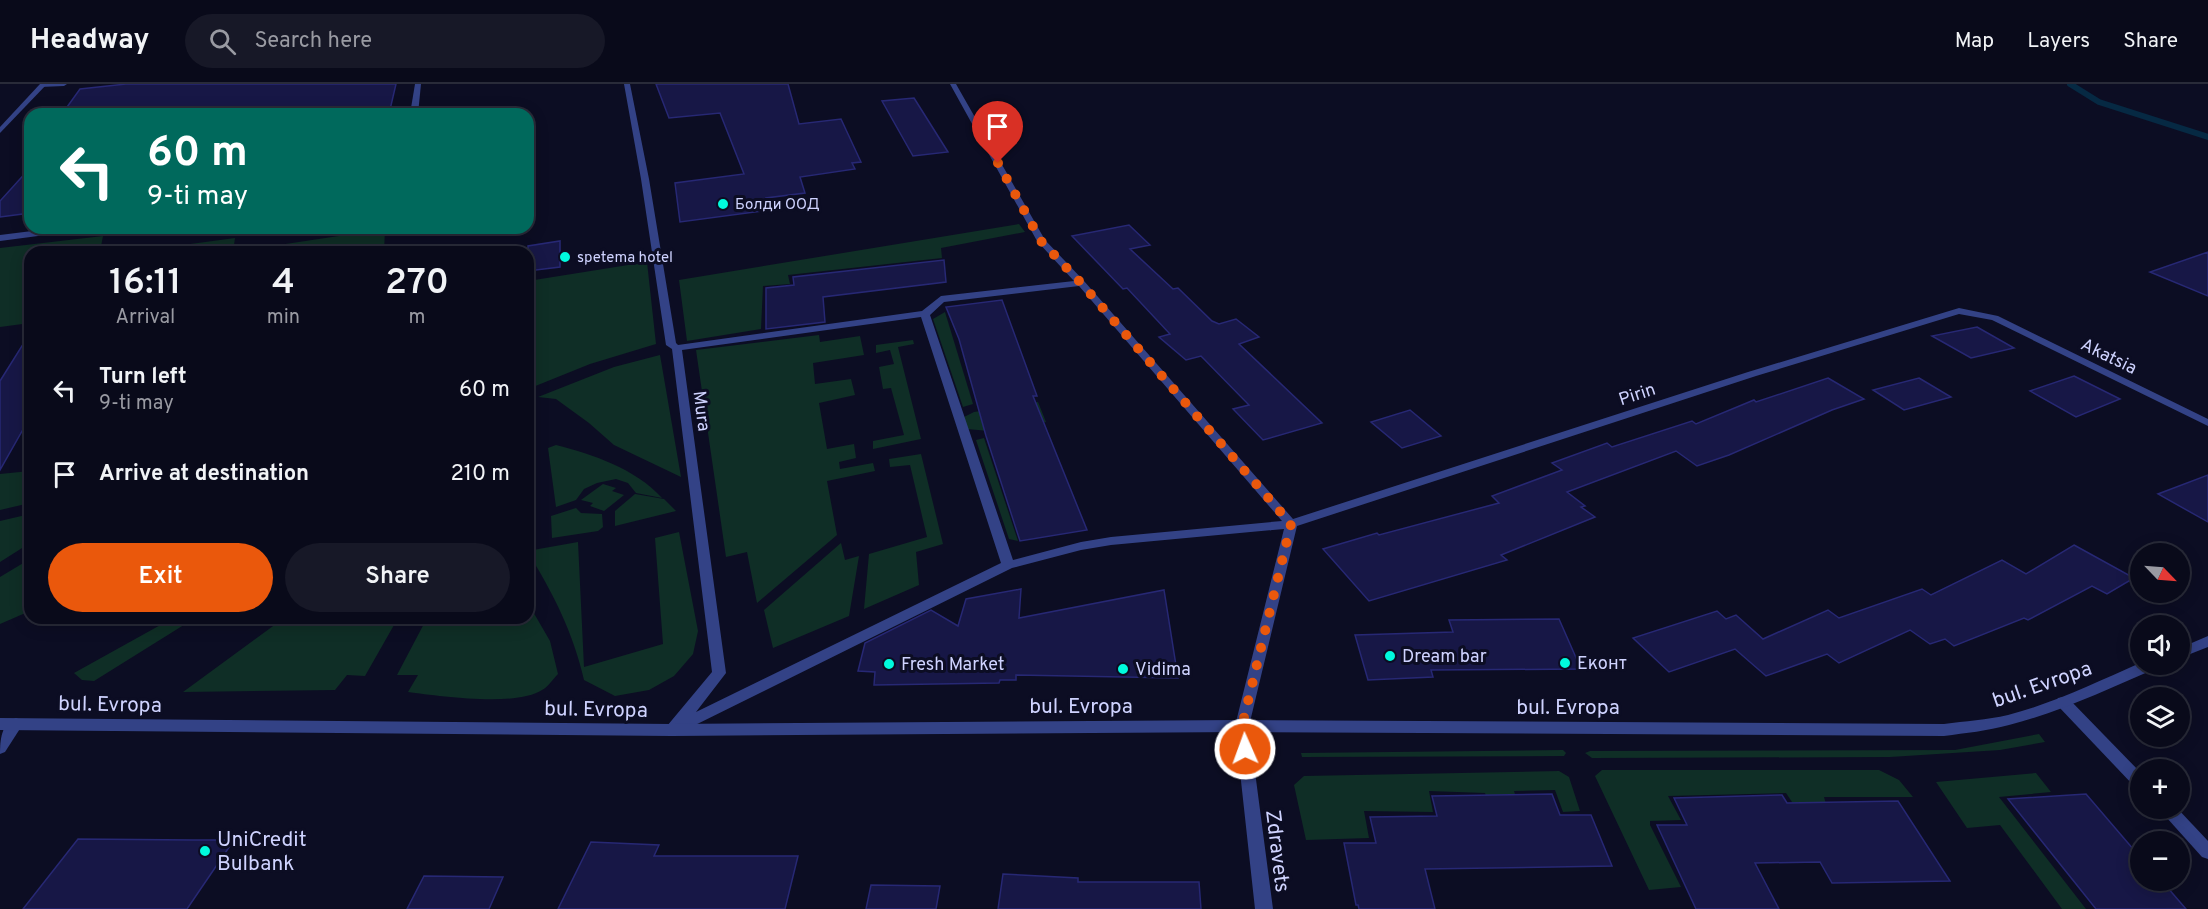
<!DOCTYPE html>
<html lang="en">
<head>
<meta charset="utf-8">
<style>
	body { margin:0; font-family:Overpass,sans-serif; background:#171827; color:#f1f3f6; height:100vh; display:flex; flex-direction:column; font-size:22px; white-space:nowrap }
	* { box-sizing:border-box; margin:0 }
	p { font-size:20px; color:#999aa2 }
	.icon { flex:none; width:33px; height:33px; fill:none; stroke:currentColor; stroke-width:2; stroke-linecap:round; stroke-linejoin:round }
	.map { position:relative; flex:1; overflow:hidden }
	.sheet { position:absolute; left:24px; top:162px; width:510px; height:378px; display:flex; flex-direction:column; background:#090a1a; border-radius:18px; box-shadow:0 3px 15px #0003,0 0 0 2px #292b39 }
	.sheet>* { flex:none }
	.guide { position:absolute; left:24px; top:24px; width:510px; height:126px; border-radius:18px; box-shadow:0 3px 15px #0003,0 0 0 2px #292b39; background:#00695c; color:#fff; overflow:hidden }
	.needle { width:39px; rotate:115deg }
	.buttons { position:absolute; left:2130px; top:459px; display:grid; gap:12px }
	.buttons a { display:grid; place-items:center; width:60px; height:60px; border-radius:50%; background:#090a1a; box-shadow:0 3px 15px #0003,0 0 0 2px #292b39; font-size:30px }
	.pin { position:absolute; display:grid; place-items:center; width:51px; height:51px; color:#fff; margin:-62px -26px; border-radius:50% 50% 50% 0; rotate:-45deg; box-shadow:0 0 6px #0007 }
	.pin .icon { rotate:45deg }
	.me { position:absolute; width:66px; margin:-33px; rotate:358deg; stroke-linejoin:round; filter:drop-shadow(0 0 4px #0008) }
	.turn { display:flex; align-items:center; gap:21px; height:126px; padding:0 24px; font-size:27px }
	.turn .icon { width:78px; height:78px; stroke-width:2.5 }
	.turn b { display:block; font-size:42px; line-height:51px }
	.eta { display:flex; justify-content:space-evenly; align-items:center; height:102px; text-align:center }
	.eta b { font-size:36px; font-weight:600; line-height:42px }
	.cta { display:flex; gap:12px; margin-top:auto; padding:12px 24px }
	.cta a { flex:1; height:69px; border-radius:36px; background:#ea580c; color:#fff; font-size:24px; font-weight:600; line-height:69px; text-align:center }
	.cta a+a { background:#171827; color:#f1f3f6 }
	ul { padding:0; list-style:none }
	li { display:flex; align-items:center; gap:18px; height:84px; padding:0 24px }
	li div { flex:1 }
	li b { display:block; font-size:22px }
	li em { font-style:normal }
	header { display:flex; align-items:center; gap:36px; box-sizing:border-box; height:84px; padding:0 30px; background:#090a1a; border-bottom:2px solid #292b39 }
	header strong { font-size:28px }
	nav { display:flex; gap:33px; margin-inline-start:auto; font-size:21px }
	.search { width:420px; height:54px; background:#171827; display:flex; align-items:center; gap:15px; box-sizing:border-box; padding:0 21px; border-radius:33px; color:#999aa2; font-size:22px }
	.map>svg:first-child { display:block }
	.green { fill:#0f2e26 }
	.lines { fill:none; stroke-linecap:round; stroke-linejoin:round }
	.stream { stroke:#062943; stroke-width:6 }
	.building { fill:#171746; stroke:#272874; stroke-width:1.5 }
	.minor { fill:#334286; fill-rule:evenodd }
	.tertiary { fill:#334286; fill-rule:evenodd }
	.route { stroke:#ea580c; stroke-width:10; stroke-dasharray:0 18 }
	.poi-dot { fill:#00fade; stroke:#0c0d23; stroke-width:2 }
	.labels { text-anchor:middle; stroke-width:6; stroke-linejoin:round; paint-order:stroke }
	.far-poi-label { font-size:15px; fill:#cfd3ff; stroke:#0c0d23; text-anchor:start }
	.street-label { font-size:18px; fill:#cfd3ff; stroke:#0c0d23 }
	.poi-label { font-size:18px; fill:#cfd3ff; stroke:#0c0d23; text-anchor:start }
	.near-street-label { font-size:21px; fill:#cfd3ff; stroke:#0c0d23 }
	.near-poi-label { font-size:21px; fill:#cfd3ff; stroke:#0c0d23; text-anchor:start }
</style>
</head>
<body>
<header>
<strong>Headway</strong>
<div class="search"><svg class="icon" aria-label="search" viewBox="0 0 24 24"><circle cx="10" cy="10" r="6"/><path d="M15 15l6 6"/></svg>Search here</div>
<nav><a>Map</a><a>Layers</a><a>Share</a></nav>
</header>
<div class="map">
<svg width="2208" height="825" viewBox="0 0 2208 825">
	<rect width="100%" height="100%" fill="#0c0d23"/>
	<!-- green -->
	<g class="green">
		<path d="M1019,140L1025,148L941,164L942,174L788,191L790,200L763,202L761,245L687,257L679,196Z"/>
		<path d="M385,145L384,168H131L235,154L233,168Z"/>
		<path d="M103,152L100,168H30V239L0,243V164Z"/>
		<path d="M647,178L656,260L590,280L528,305V197Z"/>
		<path d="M945,228L973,320L963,323L933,235Z"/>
		<path d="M819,251L820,258L860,252L864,271L813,279L815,300L851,295L855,311L819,319L827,365L854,360L856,374L839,378L840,385L873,379L875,387L827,397L837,451L757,519L747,468L726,473L696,266Z"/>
		<path d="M913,256L914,260L898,263L921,355L873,365V357L904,351L891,304L883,305L879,283L894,280L890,266L876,269V261Z"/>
		<path d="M660,271L681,393L614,361L589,339L556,315L538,313L614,283Z"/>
		<path d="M1038,318L1046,338L989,347L967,345L964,333L974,328Z"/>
		<path d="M984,354L1018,457L1009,455L976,356Z"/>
		<path d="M556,361C592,370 636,385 662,414L636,409L628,399L616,395L597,399L584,405L576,416L556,423L548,364Z"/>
		<path d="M921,370L943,460L916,468L919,501L864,525L869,470L927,453L910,381L890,383L889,375Z"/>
		<path d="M30,387V419L0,426V390Z"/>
		<path d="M603,400L616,404L612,407L624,411L604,427L590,422L593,419L581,416Z"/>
		<path d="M635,410L664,415L676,427L615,442V427Z"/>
		<path d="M576,424L581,429L602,430L603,443L598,447L552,454L551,432Z"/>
		<path d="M30,430V459L0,478V437Z"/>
		<path d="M679,448L698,547L693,570L674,592L649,606L615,612L584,596C574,551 553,508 528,469L533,466L578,458L584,583L663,560L655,454Z"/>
		<path d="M841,459L845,476L859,472L849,532L773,564L764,526Z"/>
		<path d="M30,475V527L0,540V493Z"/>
		<path d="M528,519L550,557L558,590C553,595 548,603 542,606C516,623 439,612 408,608L418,591H397L427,534H528Z"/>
		<path d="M173,534H195L94,597L82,596L74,589Z"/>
		<path d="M284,534H398L365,592L347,591L335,606L183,608Z"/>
		<path d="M2039,650L2045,658L2000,666L1890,673L1592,674L1585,669L1590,667L1955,666Z"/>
		<path d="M1563,666L1566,669L1564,672L1302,673L1301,669Z"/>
		<path d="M1602,686H1879L1899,696L1913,713H1824L1826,720L1794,721L1786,709L1668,712L1681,736L1650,737V741L1681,803L1649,806L1595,692Z"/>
		<path d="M1559,687L1569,693L1580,727L1563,728L1555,706L1514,707L1521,729H1492L1485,709L1429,707L1433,728L1364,727L1369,754L1306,756L1294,701L1304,692Z"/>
		<path d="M2036,689L2051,708L1999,713L2086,825H2062L2000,741L1967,744L1936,698Z"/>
	</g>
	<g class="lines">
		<!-- stream -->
		<path class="stream" d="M2070,0L2099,18L2208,53"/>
	</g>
	<!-- building -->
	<g class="building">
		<path d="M126,0H396L389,30H62L80,5Z"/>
		<path d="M656,0H788L799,40L841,35L861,78L852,79L855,85L800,93L805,109L766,114L769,126L680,138L675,99L744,90L720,29L669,34Z"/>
		<path d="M914,14L948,68L913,72L882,17Z"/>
		<path d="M30,84V129L0,133V117Z"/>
		<path d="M1129,141L1150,161L1130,165L1173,205L1178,204L1212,237L1219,240L1236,235L1259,253L1239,260L1322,339L1263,356L1233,325L1249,321L1201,272L1186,276L1159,253L1170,250L1127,204L1123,205L1072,152Z"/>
		<path d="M560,157V183L528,187V162Z"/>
		<path d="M2208,168V212L2150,188Z"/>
		<path d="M944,176L946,198L823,213L825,238L766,245V204L794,201L793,193Z"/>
		<path d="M1002,216L1037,312H1033L1087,446L1020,457L986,352L959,255L946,223Z"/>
		<path d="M1977,243L2014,264L1971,274L1932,252Z"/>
		<path d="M30,249V333L0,386V297Z"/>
		<path d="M2074,292L2120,315L2076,333L2030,307Z"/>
		<path d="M1828,294L1864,315L1832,326L1729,371L1697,382L1676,367L1567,408L1585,422L1581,423L1595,433L1501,471L1507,476L1369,517L1323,465L1377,449L1379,451L1499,419L1492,412L1562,386L1552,379L1607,359L1612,363L1692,337L1696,340L1754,316L1756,318Z"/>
		<path d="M1919,294L1951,313L1904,326L1873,306Z"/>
		<path d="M1410,326L1441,352L1402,364L1371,338Z"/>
		<path d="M2208,391V438L2158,410Z"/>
		<path d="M2074,461L2134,494L2107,510L2092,502L2028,536L2024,534L1954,562L1945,555L1930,560L1910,546L1839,579L1827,570L1766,592L1735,565L1669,588L1633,554L1717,527L1726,535L1736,531L1763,555L1828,526L1839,534L1922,505L1931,511L2002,476L2026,490Z"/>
		<path d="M1021,505L1019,534L1164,506L1178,594L1016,591V596H1000L999,599L874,601L875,588L858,587L865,559L931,526L958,542L966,515Z"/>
		<path d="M1559,535L1581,585L1431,586L1433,593L1368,596L1355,551L1453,548L1449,536Z"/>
		<path d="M1552,710L1560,731H1591L1612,782L1425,785L1435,825H1359L1358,821H1356L1344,759H1376L1370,733L1437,732L1432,712Z"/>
		<path d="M2086,710L2140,773V796H2161L2186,825H2096L2008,715Z"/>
		<path d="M1782,711L1787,719L1898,717L1950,797L1832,799L1820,778L1755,779L1779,825H1696L1657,741H1687L1674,714Z"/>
		<path d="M78,755L194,756H234L187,825H23Z"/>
		<path d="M591,758L659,761L654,772H798L785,825H558Z"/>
		<path d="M1003,790L1078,794V798H1199L1201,825H998Z"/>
		<path d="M424,792L503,793L489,825H407Z"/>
		<path d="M871,801L940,802L936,825H866Z"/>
	</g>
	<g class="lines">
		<!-- minor -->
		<g class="minor">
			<path d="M42,0H67L64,2L40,3L39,2Z"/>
			<path d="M415,0H421L418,30H410Z"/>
			<path d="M624,0H630L649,95L676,259L678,261L922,227L941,212L1074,197L1037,157L950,0H956L1045,156L1084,197L1293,435L1748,288L1959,224L1998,232L2208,335V342L1992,236L1959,230L1756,292L1297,442L1249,642L1273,825H1255L1235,642L1284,445L1111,461L1081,466L1012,484L677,650L672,652L667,650L665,646L667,642L712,588L672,265L666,261L641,95ZM1079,202L1282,437L1111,453L1081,458L1013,476L930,231L944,218ZM921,233L1001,479L696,628L726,589L682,266Z"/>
			<path d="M56,144H80L76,147L0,157V151Z"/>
			<path d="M2063,613L2068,614L2140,688V704L2134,702L2058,622L2056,618L2058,614Z"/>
			<path d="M16,634L21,636L23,640L5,668L0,670C0,657 1,639 16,634Z"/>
			<path d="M2158,724H2177L2208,757V775L2202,773Z"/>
		</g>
		<!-- tertiary -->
		<g class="tertiary">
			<path d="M40,0H47L0,49V43Z"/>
			<path d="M2208,552V563L2180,574V564Z"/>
			<path d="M2140,579L2159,580L2157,584C2108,605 2060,628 2009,641C1987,647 1966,649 1944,652L1242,648L672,652L0,646V634L672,640L1242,636L1944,640C1965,637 1987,636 2008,631C2054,619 2097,598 2140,579Z"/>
		</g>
	</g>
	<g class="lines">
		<!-- route -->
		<path class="route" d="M998,79L1041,157L1081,199L1291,440L1242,642L1245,665"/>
	</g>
	<!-- markers -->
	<g class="poi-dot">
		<circle cx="723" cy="120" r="6"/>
		<circle cx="565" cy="173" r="6"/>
		<circle cx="1390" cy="572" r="6"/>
		<circle cx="1565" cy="579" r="6"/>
		<circle cx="889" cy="580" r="6"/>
		<circle cx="1123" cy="585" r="6"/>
		<circle cx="205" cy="767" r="6"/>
	</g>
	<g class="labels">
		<!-- far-poi labels -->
		<g class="far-poi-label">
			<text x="735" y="125">Болди ООД</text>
			<text x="577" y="178">spetema hotel</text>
		</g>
		<!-- street labels -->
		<g class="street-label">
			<text transform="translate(2109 272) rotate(26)" y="6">Akatsia</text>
			<text transform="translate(1637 310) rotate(-18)" y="6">Pirin</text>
			<text transform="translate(702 327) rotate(83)" y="6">Mura</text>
		</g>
		<!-- poi labels -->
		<g class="poi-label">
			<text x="1402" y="578">Dream bar</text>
			<text x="1577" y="585">Еконт</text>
			<text x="901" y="586">Fresh Market</text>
			<text x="1135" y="591">Vidima</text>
		</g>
		<!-- near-street labels -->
		<g class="near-street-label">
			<text transform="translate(2042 600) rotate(-19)" y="7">bul. Evropa</text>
			<text transform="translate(110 620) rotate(1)" y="7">bul. Evropa</text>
			<text x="1081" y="629">bul. Evropa</text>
			<text x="1568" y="630">bul. Evropa</text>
			<text transform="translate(596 625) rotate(1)" y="7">bul. Evropa</text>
			<text transform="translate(1278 767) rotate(83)" y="7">Zdravets</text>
		</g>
		<!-- near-poi labels -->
		<g class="near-poi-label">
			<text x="217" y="762">UniCredit<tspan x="217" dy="24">Bulbank</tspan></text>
		</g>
	</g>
</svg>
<div class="buttons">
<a><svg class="needle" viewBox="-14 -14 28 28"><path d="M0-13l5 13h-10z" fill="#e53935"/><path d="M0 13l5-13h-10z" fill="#999aa2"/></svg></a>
<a><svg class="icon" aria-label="sound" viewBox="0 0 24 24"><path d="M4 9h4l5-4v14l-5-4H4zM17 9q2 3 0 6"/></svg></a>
<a><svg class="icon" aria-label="layers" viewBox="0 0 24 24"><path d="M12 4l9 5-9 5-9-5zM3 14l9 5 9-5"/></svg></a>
<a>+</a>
<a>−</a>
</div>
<div class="pin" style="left:998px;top:79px;background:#d93025"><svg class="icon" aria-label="arrive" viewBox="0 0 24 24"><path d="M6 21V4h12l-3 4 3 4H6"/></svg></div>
<svg class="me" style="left:1245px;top:665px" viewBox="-20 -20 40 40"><circle r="17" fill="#ea580c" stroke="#fff" stroke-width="3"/><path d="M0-11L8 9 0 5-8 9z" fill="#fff"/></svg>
<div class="guide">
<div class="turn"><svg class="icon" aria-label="left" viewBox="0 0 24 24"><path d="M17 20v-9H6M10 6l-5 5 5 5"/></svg><div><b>60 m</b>9-ti may</div></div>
</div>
<section class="sheet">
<div class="eta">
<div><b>16:11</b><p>Arrival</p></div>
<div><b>4</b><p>min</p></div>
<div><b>270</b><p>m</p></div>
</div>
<ul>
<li><svg class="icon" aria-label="left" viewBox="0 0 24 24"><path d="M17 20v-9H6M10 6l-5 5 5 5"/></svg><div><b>Turn left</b><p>9-ti may</p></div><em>60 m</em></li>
<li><svg class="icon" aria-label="arrive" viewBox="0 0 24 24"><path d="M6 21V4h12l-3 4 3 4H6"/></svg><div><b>Arrive at destination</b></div><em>210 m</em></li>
</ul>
<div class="cta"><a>Exit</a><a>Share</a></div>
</section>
</div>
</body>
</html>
